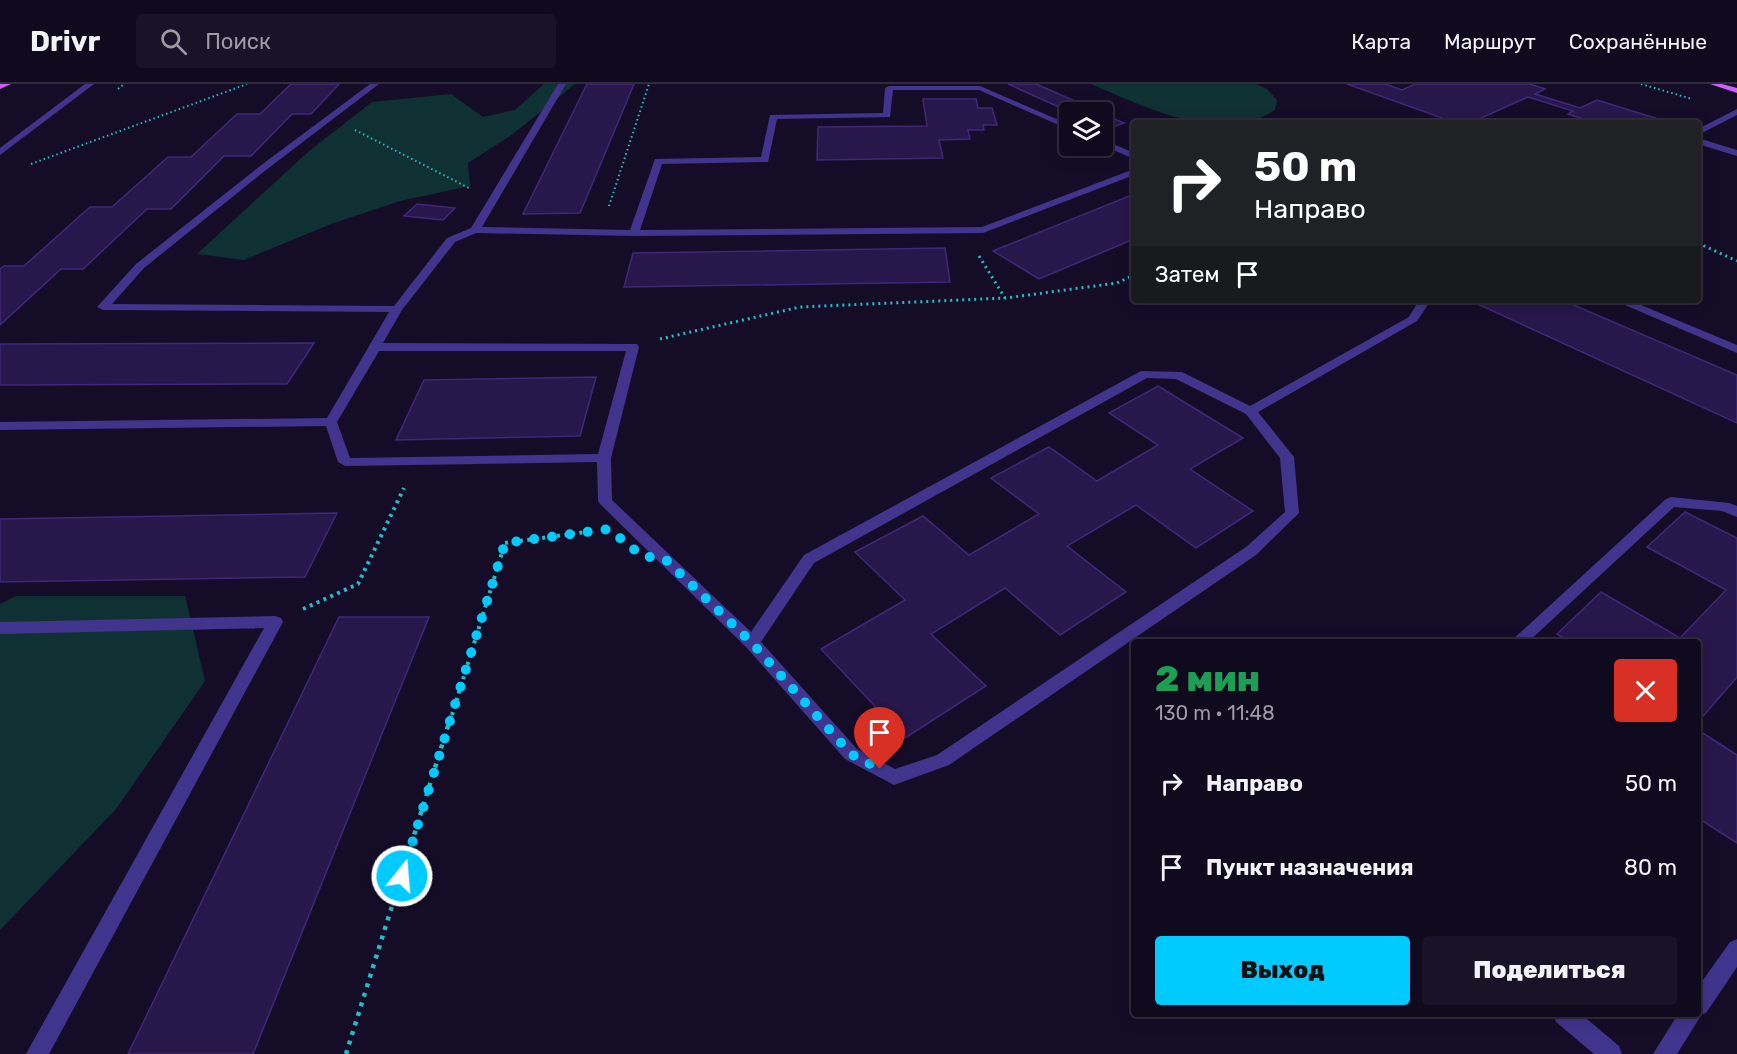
<!DOCTYPE html>
<html lang="ru">
<head>
<meta charset="utf-8">
<style>
	body { margin:0; font-family:Rubik,sans-serif; background:#191327; color:#f1f3f6; height:100vh; display:flex; flex-direction:column; font-size:22px; white-space:nowrap }
	* { box-sizing:border-box; margin:0 }
	p { font-size:20px; color:#9c9aa4 }
	.icon { flex:none; width:33px; height:33px; fill:none; stroke:currentColor; stroke-width:2; stroke-linecap:round; stroke-linejoin:round }
	.map { position:relative; flex:1; overflow:hidden }
	.details { position:absolute; left:1131px; top:555px; width:570px; height:378px; display:flex; flex-direction:column; background:#100a1e; border-radius:6px; box-shadow:0 3px 15px #0003,0 0 0 2px #302b3c }
	.details>* { flex:none }
	.banner { position:absolute; left:1131px; top:36px; width:570px; height:183px; border-radius:6px; box-shadow:0 3px 15px #0003,0 0 0 2px #302b3c; background:#202124; color:#fff; overflow:hidden }
	.controls { position:absolute; left:1059px; top:18px; display:grid; gap:12px }
	.controls a { display:grid; place-items:center; width:54px; height:54px; border-radius:6px; background:#100a1e; box-shadow:0 3px 15px #0003,0 0 0 2px #302b3c; font-size:30px }
	.pin { position:absolute; display:grid; place-items:center; width:51px; height:51px; color:#fff; margin:-62px -26px; border-radius:50% 50% 50% 0; rotate:-45deg; box-shadow:0 0 6px #0007 }
	.pin .icon { rotate:45deg }
	.me { position:absolute; width:66px; margin:-33px; rotate:17deg; stroke-linejoin:round; filter:drop-shadow(0 0 4px #0008) }
	.turn { display:flex; align-items:center; gap:21px; height:126px; padding:0 24px; font-size:27px }
	.turn .icon { width:78px; height:78px; stroke-width:2.5 }
	.turn b { display:block; font-size:42px; line-height:51px }
	.then { display:flex; align-items:center; height:57px; padding:0 24px; background:#0003; gap:12px; font-size:22px }
	.round { display:grid; place-items:center; flex:none; width:63px; height:63px; border-radius:6px; background:#191327 }
	.head { display:flex; align-items:center; justify-content:space-between; height:102px; padding:0 24px }
	h1 { font-size:36px; font-weight:800; line-height:45px; color:#1e9e55 }
	.action { display:flex; gap:12px; margin-top:auto; padding:12px 24px }
	.action a { flex:1; height:69px; border-radius:6px; background:#01caff; color:#111; font-size:24px; font-weight:800; line-height:69px; text-align:center }
	.action a+a { background:#191327; color:#f1f3f6 }
	ul { padding:0; list-style:none }
	li { display:flex; align-items:center; gap:18px; height:84px; padding:0 24px }
	li div { flex:1 }
	li b { display:block; font-size:22px }
	li em { font-style:normal }
	header { display:flex; align-items:center; gap:36px; box-sizing:border-box; height:84px; padding:0 30px; background:#100a1e; border-bottom:2px solid #302b3c }
	header strong { font-size:28px }
	nav { display:flex; gap:33px; margin-inline-start:auto; font-size:21px }
	.search { width:420px; height:54px; background:#191327; display:flex; align-items:center; gap:15px; box-sizing:border-box; padding:0 21px; border-radius:6px; color:#9c9aa4; font-size:22px }
	.map>svg:first-child { display:block }
	.green { fill:#103133 }
	.building { fill:#28174b; stroke:#402779; stroke-width:1.5 }
	.lines { fill:none; stroke-linecap:round; stroke-linejoin:round }
	.path-far3 { stroke:#24bdc4; stroke-width:2; stroke-dasharray:1.5 3; stroke-linecap:butt }
	.path-far2 { stroke:#24bdc4; stroke-width:3; stroke-dasharray:2 4; stroke-linecap:butt }
	.path-far1 { stroke:#24bdc4; stroke-width:4; stroke-dasharray:3 4.5; stroke-linecap:butt }
	.path { stroke:#24bdc4; stroke-width:4.5; stroke-dasharray:4 6; stroke-linecap:butt }
	.minor { fill:#41348c; fill-rule:evenodd }
	.major { fill:#d35cff; fill-rule:evenodd }
	.route { stroke:#01caff; stroke-width:10; stroke-dasharray:0 18 }
</style>
</head>
<body>
<header>
<strong>Drivr</strong>
<div class="search"><svg class="icon" aria-label="search" viewBox="0 0 24 24"><circle cx="10" cy="10" r="6"/><path d="M15 15l6 6"/></svg>Поиск</div>
<nav><a>Карта</a><a>Маршрут</a><a>Сохранённые</a></nav>
</header>
<div class="map">
<svg width="1737" height="970" viewBox="0 0 1737 970">
	<rect width="100%" height="100%" fill="#150d28"/>
	<!-- green -->
	<g class="green">
		<path d="M544,0H575L513,50L468,79L470,102L400,117L331,140L244,176L197,170L308,68L372,18L451,10L483,33L515,26Z"/>
		<path d="M1091,0H1256L1267,5L1277,16L1275,26C1221,62 1143,22 1091,0Z"/>
		<path d="M16,512H185L205,597L116,725L0,846V520Z"/>
	</g>
	<!-- building -->
	<g class="building">
		<path d="M291,0H339L311,30H292L251,72H224L171,125H147L83,185H61L0,241V185L4,182H24L90,123H112L168,73H191L237,30H260Z"/>
		<path d="M587,0H634L580,129L523,130Z"/>
		<path d="M1008,0H1036L1100,28H1070Z"/>
		<path d="M1347,0H1385L1402,6L1415,0H1530L1545,5L1535,10L1580,24L1597,16L1655,34L1646,39H1596L1568,30L1573,27L1528,13L1470,39H1456Z"/>
		<path d="M923,15H976L978,24H992L997,41H983L984,46H968L970,55L939,56L943,74L817,76L818,43L927,42Z"/>
		<path d="M1102,30L1124,39L1107,45L1102,43Z"/>
		<path d="M1134,110V155L1039,195L993,167Z"/>
		<path d="M417,120L455,124L443,136L404,132Z"/>
		<path d="M945,164L950,198L624,203L633,169Z"/>
		<path d="M1473,216H1562L1737,291V339L1471,217Z"/>
		<path d="M314,259L287,300L0,301V260Z"/>
		<path d="M596,293L580,352L396,356L424,296Z"/>
		<path d="M1158,302L1243,354L1190,385L1253,427L1196,464L1136,421L1067,462L1126,508L1060,551L1005,504L931,550L986,602L905,654L821,565L905,516L855,468L923,432L969,471L1039,430L991,394L1049,363L1097,397L1158,361L1109,329Z"/>
		<path d="M1685,428L1737,454V593L1698,638V558H1570L1557,550L1601,508L1680,554L1726,506L1647,463Z"/>
		<path d="M337,429L305,493L0,498V435Z"/>
		<path d="M339,533H429L253,970H128Z"/>
		<path d="M1698,646L1737,671V759L1698,734Z"/>
	</g>
	<g class="lines">
		<!-- path-far3 -->
		<g class="path-far3">
			<path d="M1641,0L1692,15"/>
			<path d="M118,5L124,0"/>
			<path d="M355,46L469,104"/>
			<path d="M31,80L247,0"/>
			<path d="M609,122L649,0"/>
			<path d="M1698,159L1701,161"/>
		</g>
		<!-- path-far2 -->
		<g class="path-far2">
			<path d="M1698,159L1737,177"/>
			<path d="M979,172L1005,214"/>
			<path d="M660,255L800,223L1006,214L1117,199L1134,191"/>
		</g>
		<!-- path-far1 -->
		<g class="path-far1">
			<path d="M303,525L358,500L404,404"/>
			<path d="M452,631L505,459L593,447"/>
		</g>
		<!-- path -->
		<path class="path" d="M346,970L452,629"/>
		<!-- minor -->
		<g class="minor">
			<path d="M85,0H94L0,71V64Z"/>
			<path d="M370,0H379L266,86L144,184L112,220L394,222L447,154L471,144L558,0H566L482,143L630,146L655,75L761,73L770,31L883,29L885,4L889,2H980L1070,41V46L979,6H893L890,33L777,35L768,78L662,80L640,146L982,143L1134,85V91L983,149L634,152L476,149L455,158L402,226L383,259L637,260L639,263L611,374L612,416L751,548L804,471L1141,287L1182,288L1250,322L1409,233L1419,216H1431L1417,237L1258,328L1294,373L1299,429L1256,471L949,681L894,701L845,675L746,563L600,420L598,417L597,378L345,382L338,378L326,342L0,346V338L327,334L389,228L103,226L97,223L136,180L260,82ZM379,267H626L598,370L350,374L337,338ZM1147,294L1176,295L1246,330L1280,374L1285,428L1246,463L937,671L895,685L857,665L761,558L814,479Z"/>
			<path d="M1737,25V31L1698,51V45Z"/>
			<path d="M1698,54L1737,66V72L1698,60Z"/>
			<path d="M1102,55L1134,69V75L1102,61Z"/>
			<path d="M1613,216H1629L1737,261V269Z"/>
			<path d="M1671,413L1729,419L1737,422V433L1722,427L1674,423L1528,558H1510L1666,415Z"/>
			<path d="M275,532L281,534L283,538L49,970H26L264,544L0,550V538Z"/>
			<path d="M1737,855V883L1706,929L1702,930L1677,970H1653L1678,930H1698V903L1730,858Z"/>
			<path d="M1553,930H1581L1619,962L1622,970H1594L1556,938Z"/>
		</g>
		<!-- major -->
		<g class="major">
			<path d="M0,0H11L0,5Z"/>
			<path d="M1710,0H1722L1737,4V9Z"/>
		</g>
	</g>
	<g class="lines">
		<!-- route -->
		<path class="route" d="M402,792L505,459L609,445L642,472L665,475L752,559L851,670L880,685"/>
	</g>
</svg>
<div class="controls">
<a><svg class="icon" aria-label="layers" viewBox="0 0 24 24"><path d="M12 4l9 5-9 5-9-5zM3 14l9 5 9-5"/></svg></a>
</div>
<div class="pin" style="left:880px;top:685px;background:#d93025"><svg class="icon" aria-label="arrive" viewBox="0 0 24 24"><path d="M6 21V4h12l-3 4 3 4H6"/></svg></div>
<svg class="me" style="left:402px;top:792px" viewBox="-20 -20 40 40"><circle r="17" fill="#01caff" stroke="#fff" stroke-width="3"/><path d="M0-11L8 9 0 5-8 9z" fill="#fff"/></svg>
<div class="banner">
<div class="turn"><svg class="icon" aria-label="right" viewBox="0 0 24 24"><path d="M7 20v-9h11M14 6l5 5-5 5"/></svg><div><b>50 m</b>Направо</div></div>
<div class="then">Затем<svg class="icon" aria-label="arrive" viewBox="0 0 24 24"><path d="M6 21V4h12l-3 4 3 4H6"/></svg></div>
</div>
<section class="details">
<div class="head"><div><h1>2 мин</h1><p>130 m · 11:48</p></div><a class="round" style="background:#d93025;color:#fff"><svg class="icon" aria-label="close" viewBox="0 0 24 24"><path d="M6 6l12 12M18 6L6 18"/></svg></a></div>
<ul>
<li><svg class="icon" aria-label="right" viewBox="0 0 24 24"><path d="M7 20v-9h11M14 6l5 5-5 5"/></svg><div><b>Направо</b></div><em>50 m</em></li>
<li><svg class="icon" aria-label="arrive" viewBox="0 0 24 24"><path d="M6 21V4h12l-3 4 3 4H6"/></svg><div><b>Пункт назначения</b></div><em>80 m</em></li>
</ul>
<div class="action"><a>Выход</a><a>Поделиться</a></div>
</section>
</div>
</body>
</html>
